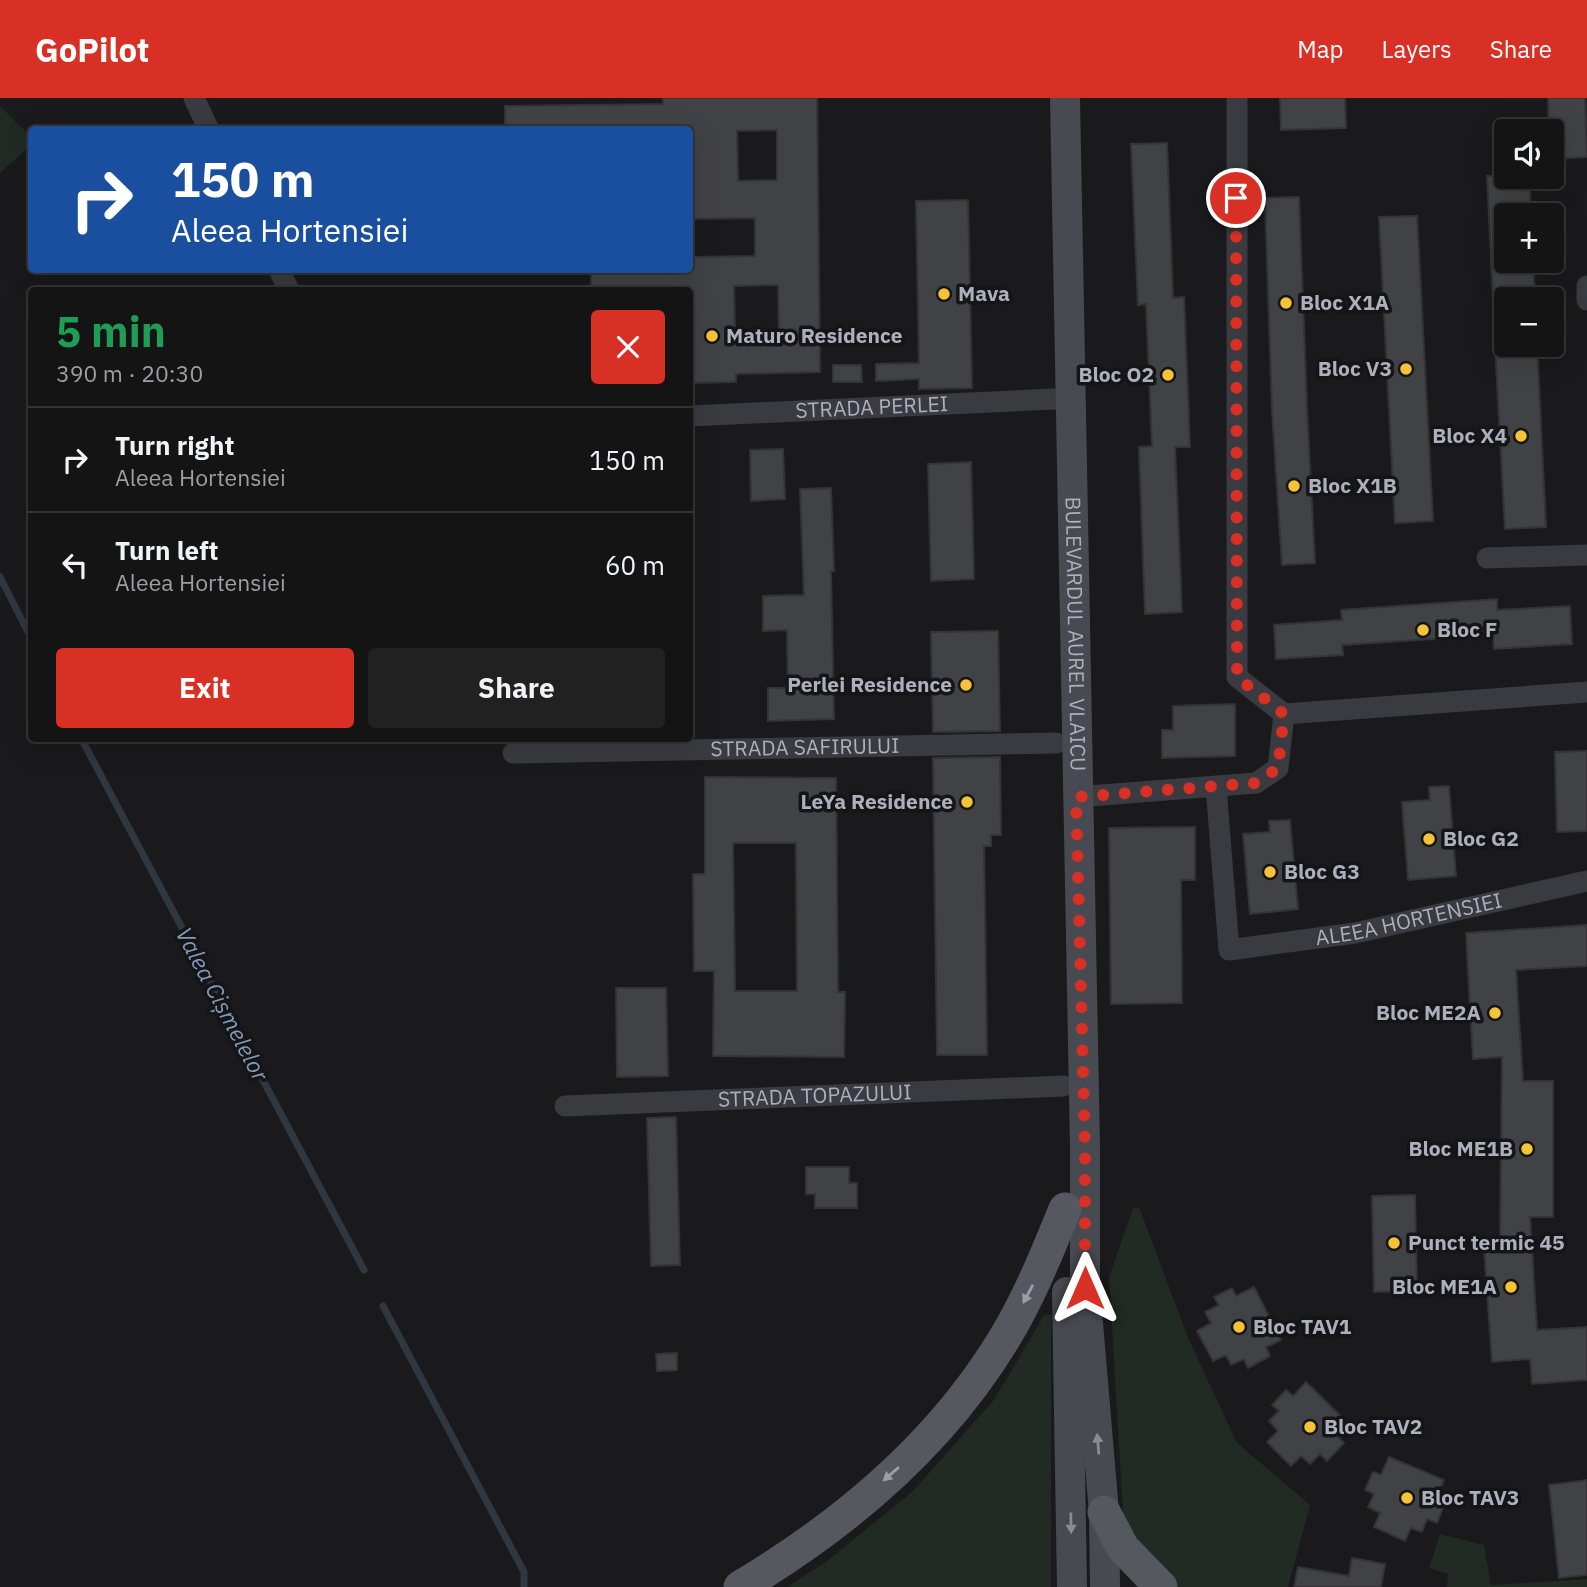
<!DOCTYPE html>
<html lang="en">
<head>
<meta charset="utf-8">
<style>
	body { margin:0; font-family:"IBM Plex Sans",sans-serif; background:#212122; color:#f1f3f6; height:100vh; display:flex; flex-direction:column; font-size:26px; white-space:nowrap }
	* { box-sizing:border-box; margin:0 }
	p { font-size:23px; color:#9d9ea0 }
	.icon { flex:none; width:38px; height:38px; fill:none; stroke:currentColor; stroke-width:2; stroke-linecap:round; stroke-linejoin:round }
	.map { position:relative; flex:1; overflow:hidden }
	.drawer { position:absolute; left:28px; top:189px; width:665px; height:455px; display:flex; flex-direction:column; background:#141415; border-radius:7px; box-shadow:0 7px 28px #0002,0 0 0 2px #333334 }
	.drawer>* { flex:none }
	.guide { position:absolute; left:28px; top:28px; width:665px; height:147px; border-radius:7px; box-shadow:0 7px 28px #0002,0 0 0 2px #333334; background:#1a4fa0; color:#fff; overflow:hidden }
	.fabs { position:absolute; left:1494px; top:21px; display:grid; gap:14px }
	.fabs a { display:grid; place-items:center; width:70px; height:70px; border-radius:7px; background:#141415; box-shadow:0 7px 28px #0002,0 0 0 2px #333334; font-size:35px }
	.pin { position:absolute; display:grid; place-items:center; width:60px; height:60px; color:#fff; margin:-30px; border:4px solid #fff; border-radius:50%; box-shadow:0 2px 7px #0007 }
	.me { position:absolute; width:77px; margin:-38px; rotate:0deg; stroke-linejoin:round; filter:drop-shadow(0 0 5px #0008) }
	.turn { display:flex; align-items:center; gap:24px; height:147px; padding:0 28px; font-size:32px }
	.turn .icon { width:91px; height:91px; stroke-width:2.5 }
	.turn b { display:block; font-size:49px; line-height:60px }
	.round { display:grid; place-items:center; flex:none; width:74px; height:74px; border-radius:7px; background:#212122 }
	.headline { display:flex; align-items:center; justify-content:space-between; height:119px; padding:0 28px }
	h1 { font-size:42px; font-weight:700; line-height:52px; color:#1e9e55 }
	.action { display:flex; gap:14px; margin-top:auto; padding:14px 28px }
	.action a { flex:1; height:80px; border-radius:7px; background:#d93025; color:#fff; font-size:28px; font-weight:700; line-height:80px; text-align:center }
	.action a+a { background:#212122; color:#f1f3f6 }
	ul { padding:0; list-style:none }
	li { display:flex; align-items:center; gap:21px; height:105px; padding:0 28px; border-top:2px solid #333334 }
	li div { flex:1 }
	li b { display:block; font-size:26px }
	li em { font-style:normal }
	header { display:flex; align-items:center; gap:42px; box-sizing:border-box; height:98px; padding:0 35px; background:#d93025; color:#fff }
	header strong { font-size:33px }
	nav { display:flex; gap:38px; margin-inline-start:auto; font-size:24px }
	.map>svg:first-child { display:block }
	.green { fill:#212a23 }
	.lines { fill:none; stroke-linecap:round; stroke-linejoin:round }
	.stream { stroke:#2f3741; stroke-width:7 }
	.building { fill:#414246; stroke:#343338; stroke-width:2; fill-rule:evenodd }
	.minor { stroke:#3a3b41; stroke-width:21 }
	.secondary { stroke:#484a51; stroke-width:30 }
	.primary { stroke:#565860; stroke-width:33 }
	.oneway { fill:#9b9eaa }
	.oneway2 { fill:#898c97 }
	.route { stroke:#d93025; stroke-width:12; stroke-dasharray:0 21.6 }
	.poi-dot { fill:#f6c337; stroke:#151417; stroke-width:2.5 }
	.labels { text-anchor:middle; stroke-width:7; stroke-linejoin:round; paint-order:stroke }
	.poi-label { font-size:21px; font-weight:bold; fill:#acb0bc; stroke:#151417; text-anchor:start }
	.street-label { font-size:21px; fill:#acb0bc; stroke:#151417 }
	.water-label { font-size:23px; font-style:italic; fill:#839bb7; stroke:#151417 }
</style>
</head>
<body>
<header>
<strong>GoPilot</strong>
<nav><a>Map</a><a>Layers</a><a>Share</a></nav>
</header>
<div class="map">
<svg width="1587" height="1489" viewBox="0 0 1587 1489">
	<rect width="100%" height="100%" fill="#1a1a1c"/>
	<!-- green -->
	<g class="green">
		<path d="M0,8L32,40L31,47L0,75Z"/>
		<path d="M1139,1109L1189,1242L1237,1345L1310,1407L1288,1489H1174L1124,1431L1109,1179L1133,1110Z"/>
		<path d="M1045,1216L1051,1217V1489H787L826,1464L913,1393L994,1302Z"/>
		<path d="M1440,1436L1484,1447L1491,1487L1587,1481V1489H1447L1448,1476L1429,1470Z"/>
	</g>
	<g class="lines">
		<!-- stream -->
		<g class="stream">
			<path d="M0,479L32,542"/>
			<path d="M81,640L364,1172"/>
			<path d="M383,1208L524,1474V1489"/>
		</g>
	</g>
	<!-- building -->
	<g class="building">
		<path d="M663,0H817L820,274L736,276V284L690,285V192H591V172H690V159L755,158V120L690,121V32H505V8L663,6ZM777,32V82L738,83L737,33ZM778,187L779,237L735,238L734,188Z"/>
		<path d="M1280,0H1345L1346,30L1281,32Z"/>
		<path d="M1548,0H1585L1587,59L1552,61V33H1549Z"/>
		<path d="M1167,45L1173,200L1184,199L1190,349H1175L1182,514L1145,516L1139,349L1152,348L1146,206L1138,207L1131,46Z"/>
		<path d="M1507,77L1529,79L1531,117H1507V163H1533L1535,201H1493L1487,78Z"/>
		<path d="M1299,99L1307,311L1315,465L1282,467L1272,312L1265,100Z"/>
		<path d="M968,102L972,290L919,291V281L876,283V266L919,265L916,103Z"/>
		<path d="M1417,118L1433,423L1395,425L1379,119Z"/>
		<path d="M1495,247H1537L1546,429L1505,431Z"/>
		<path d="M833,267H861L862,284H833Z"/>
		<path d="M783,351L785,401L751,403L750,352Z"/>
		<path d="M971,364L974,481L931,483L928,366Z"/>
		<path d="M831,390L834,473H831L834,621L768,623V590H788L787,532L763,533V498L804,497L800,391Z"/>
		<path d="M1497,501V512L1570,508L1572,546L1494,551L1493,537L1342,547L1343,557L1276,561L1274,527L1342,522L1341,512Z"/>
		<path d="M998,533L1000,633L933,634L931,534Z"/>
		<path d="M1235,606V658L1162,660V632H1173V608Z"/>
		<path d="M1587,653V733L1557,734L1555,654Z"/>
		<path d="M1000,659L1001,737H991V748H984L987,957H937L933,660Z"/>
		<path d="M705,679L836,680L838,894H845L844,959L713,958L714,873H694L693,776H705ZM733,745H796L797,893H735Z"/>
		<path d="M1449,688L1456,778L1408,782L1402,704L1430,702L1429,689Z"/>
		<path d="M1290,722L1298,811L1250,816L1243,736L1270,734L1269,723Z"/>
		<path d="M1195,729V782H1181L1182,905L1111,906L1109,730Z"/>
		<path d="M1587,827V868L1516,872L1523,983H1553V1119H1530L1537,1232L1587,1229V1282L1532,1286L1530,1261L1492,1264L1484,1149L1500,1148L1502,959L1473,961L1466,835Z"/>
		<path d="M616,890H666L668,978L617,979Z"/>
		<path d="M676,1019L680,1167L651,1168L647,1020Z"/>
		<path d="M806,1069H849V1085H857V1110H815V1096H806Z"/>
		<path d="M1415,1097L1417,1193L1374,1194L1372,1098Z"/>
		<path d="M1254,1189L1281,1242L1266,1249L1270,1258L1248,1270L1244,1261L1231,1267L1226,1257L1213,1263L1197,1233L1211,1225L1205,1214L1219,1207L1214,1199L1232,1190L1236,1198Z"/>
		<path d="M677,1255V1272L657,1273L656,1256Z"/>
		<path d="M1306,1284L1349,1326L1337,1338L1344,1345L1327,1363L1320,1356L1310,1366L1301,1358L1291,1368L1267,1344L1278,1333L1269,1323L1279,1313L1272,1307L1286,1292L1293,1298Z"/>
		<path d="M1389,1359L1444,1382L1437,1398L1446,1402L1437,1425L1427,1421L1422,1434L1411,1430L1405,1443L1374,1429L1380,1415L1368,1409L1374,1396L1365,1392L1373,1374L1381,1377Z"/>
		<path d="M1587,1382V1477L1559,1480L1549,1387Z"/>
		<path d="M1352,1460L1385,1466L1381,1489H1294L1298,1469L1349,1478Z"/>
	</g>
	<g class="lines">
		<!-- minor -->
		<g class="minor">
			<path d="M194,0L209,32"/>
			<path d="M279,172L289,192"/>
			<path d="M1587,188V202"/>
			<path id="s1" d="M690,318L1055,301"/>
			<path d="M1487,460L1587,457"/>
			<path d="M1284,616L1587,594"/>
			<path id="s2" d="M513,655L1056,645"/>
			<path id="s3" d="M1216,689L1229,852L1355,835L1587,783"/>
			<path d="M1076,699L1256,685L1278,670L1284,616L1237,579V0"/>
			<path id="s4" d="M565,1008L1064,988"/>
		</g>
		<!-- secondary -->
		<g class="secondary">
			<path id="s5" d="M1065,0L1085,1050V1190L1104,1414L1105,1489"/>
			<path d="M1067,1194L1072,1489"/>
		</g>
		<!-- primary -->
		<g class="primary">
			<path d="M1104,1414L1123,1450L1161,1489"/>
			<path d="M740,1489C844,1427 941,1345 1004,1241C1029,1200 1047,1155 1065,1111"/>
		</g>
	</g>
	<!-- one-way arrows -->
	<defs><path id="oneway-solid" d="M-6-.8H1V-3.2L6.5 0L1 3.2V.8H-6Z" transform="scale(1.75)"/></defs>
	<g class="oneway">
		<use href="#oneway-solid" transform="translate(1028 1196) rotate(118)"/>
		<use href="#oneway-solid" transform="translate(891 1376) rotate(139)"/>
	</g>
	<g class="oneway2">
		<use href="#oneway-solid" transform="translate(1098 1346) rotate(-95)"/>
		<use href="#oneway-solid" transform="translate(1071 1425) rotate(89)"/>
	</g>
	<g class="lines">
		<!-- route -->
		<path class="route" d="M1085,1190V1050L1076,699L1256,685L1278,670L1284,616L1237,579L1236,100"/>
	</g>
	<!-- markers -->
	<g class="poi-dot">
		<circle cx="944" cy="196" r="7"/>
		<circle cx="1286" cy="205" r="7"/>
		<circle cx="712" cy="238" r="7"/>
		<circle cx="1406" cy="271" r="7"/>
		<circle cx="1168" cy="277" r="7"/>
		<circle cx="1521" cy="338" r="7"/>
		<circle cx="1294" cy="388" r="7"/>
		<circle cx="1423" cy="532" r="7"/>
		<circle cx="966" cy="587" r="7"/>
		<circle cx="967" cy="704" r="7"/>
		<circle cx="1429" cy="741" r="7"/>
		<circle cx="1270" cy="774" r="7"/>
		<circle cx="1495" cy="915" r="7"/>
		<circle cx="1527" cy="1051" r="7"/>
		<circle cx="1394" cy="1145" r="7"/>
		<circle cx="1511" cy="1189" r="7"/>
		<circle cx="1239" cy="1229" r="7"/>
		<circle cx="1310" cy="1329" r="7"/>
		<circle cx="1407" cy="1400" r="7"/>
	</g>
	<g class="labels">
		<!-- poi labels -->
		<g class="poi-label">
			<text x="958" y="203">Mava</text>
			<text x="1300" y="212">Bloc X1A</text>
			<text x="726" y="245">Maturo Residence</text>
			<text x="1392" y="278" text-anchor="end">Bloc V3</text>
			<text x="1154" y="284" text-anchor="end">Bloc O2</text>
			<text x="1507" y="345" text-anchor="end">Bloc X4</text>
			<text x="1308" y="395">Bloc X1B</text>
			<text x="1437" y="539">Bloc F</text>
			<text x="952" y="594" text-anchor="end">Perlei Residence</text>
			<text x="953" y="711" text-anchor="end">LeYa Residence</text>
			<text x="1443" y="748">Bloc G2</text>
			<text x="1284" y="781">Bloc G3</text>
			<text x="1481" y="922" text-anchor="end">Bloc ME2A</text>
			<text x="1513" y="1058" text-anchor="end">Bloc ME1B</text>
			<text x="1408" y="1152">Punct termic 45</text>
			<text x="1497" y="1196" text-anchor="end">Bloc ME1A</text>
			<text x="1253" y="1236">Bloc TAV1</text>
			<text x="1324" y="1336">Bloc TAV2</text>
			<text x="1421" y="1407">Bloc TAV3</text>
		</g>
		<!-- street labels -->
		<g class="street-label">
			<text dy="7" stroke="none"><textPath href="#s1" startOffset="182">STRADA PERLEI</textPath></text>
			<text dy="7" stroke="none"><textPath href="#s5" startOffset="536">BULEVARDUL AUREL VLAICU</textPath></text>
			<text dy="7" stroke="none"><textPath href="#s2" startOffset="292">STRADA SAFIRULUI</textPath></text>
			<text dy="7" stroke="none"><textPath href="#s3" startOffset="346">ALEEA HORTENSIEI</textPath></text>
			<text dy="7" stroke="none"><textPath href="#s4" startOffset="250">STRADA TOPAZULUI</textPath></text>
		</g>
		<!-- water labels -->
		<g class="water-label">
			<text transform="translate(222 906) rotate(62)" y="8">Valea Cișmelelor</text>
		</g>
	</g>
</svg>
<div class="fabs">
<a><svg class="icon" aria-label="sound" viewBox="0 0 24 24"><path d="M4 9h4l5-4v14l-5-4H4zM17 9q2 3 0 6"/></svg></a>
<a>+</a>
<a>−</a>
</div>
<div class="pin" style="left:1236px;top:100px;background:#d93025"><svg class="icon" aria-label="arrive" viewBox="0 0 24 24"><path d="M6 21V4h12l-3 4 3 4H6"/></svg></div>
<svg class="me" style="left:1085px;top:1190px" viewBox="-20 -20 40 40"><path d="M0-17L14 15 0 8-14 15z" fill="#d93025" stroke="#fff" stroke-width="4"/></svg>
<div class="guide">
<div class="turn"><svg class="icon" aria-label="right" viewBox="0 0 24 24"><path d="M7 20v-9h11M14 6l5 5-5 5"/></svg><div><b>150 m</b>Aleea Hortensiei</div></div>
</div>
<section class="drawer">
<div class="headline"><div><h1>5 min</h1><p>390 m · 20:30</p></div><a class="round" style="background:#d93025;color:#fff"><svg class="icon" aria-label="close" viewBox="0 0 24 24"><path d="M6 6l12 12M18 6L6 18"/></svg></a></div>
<ul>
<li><svg class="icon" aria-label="right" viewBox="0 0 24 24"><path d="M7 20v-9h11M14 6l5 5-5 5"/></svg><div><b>Turn right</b><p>Aleea Hortensiei</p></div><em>150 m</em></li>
<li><svg class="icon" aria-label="left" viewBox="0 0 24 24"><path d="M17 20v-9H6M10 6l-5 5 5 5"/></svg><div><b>Turn left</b><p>Aleea Hortensiei</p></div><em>60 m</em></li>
</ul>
<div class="action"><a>Exit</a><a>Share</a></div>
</section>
</div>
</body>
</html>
